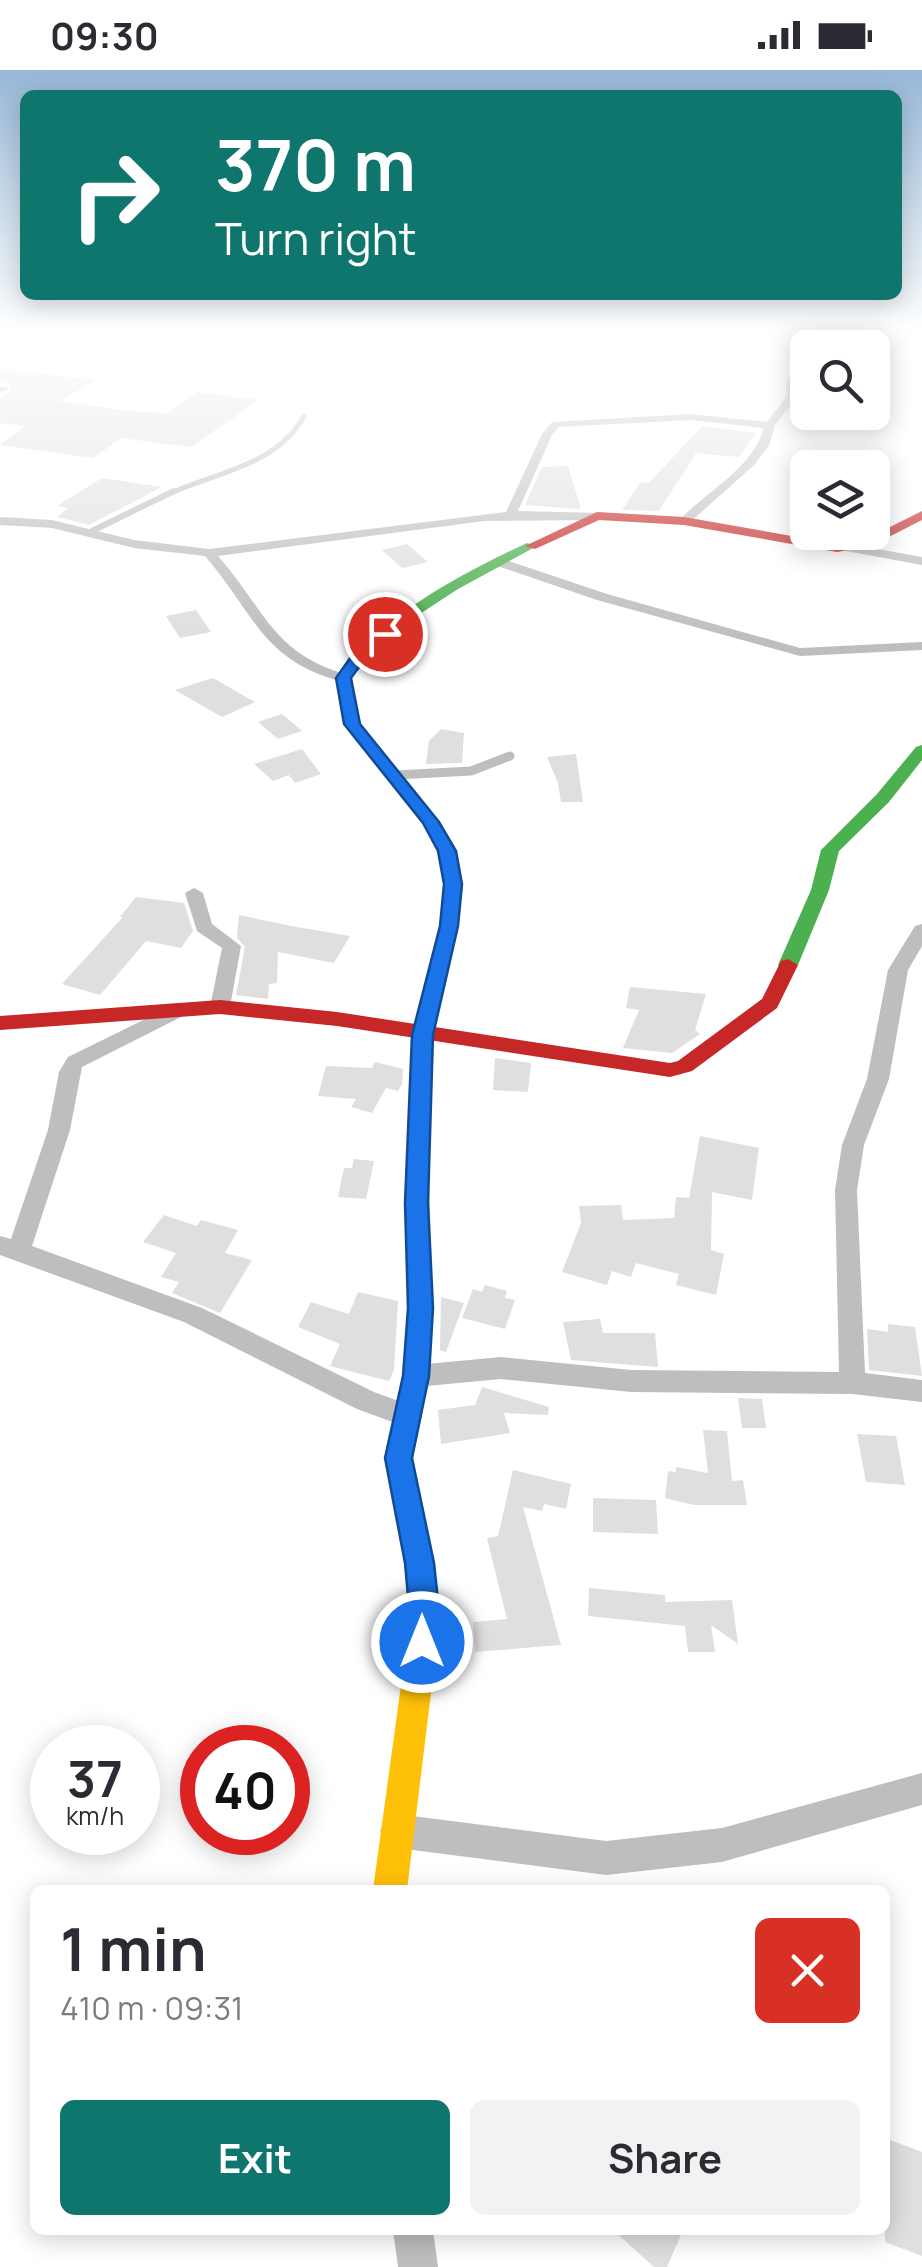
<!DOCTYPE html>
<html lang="en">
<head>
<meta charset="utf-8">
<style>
	body { margin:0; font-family:Manrope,sans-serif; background:#f2f2f3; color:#2b2b33; height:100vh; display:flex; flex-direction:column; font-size:38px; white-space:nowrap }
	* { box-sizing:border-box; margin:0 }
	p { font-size:32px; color:#7c7c81 }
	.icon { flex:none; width:55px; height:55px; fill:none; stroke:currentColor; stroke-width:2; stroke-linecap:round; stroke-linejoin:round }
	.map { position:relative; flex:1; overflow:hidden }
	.details { position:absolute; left:30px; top:1815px; width:860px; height:350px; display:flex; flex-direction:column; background:#fff; border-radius:15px; box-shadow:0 5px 25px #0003 }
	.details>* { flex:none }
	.guide { position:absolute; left:20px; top:20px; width:882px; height:210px; border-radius:15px; box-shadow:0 5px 25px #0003; background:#0f766e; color:#fff; overflow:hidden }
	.tools { position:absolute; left:790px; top:260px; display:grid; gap:20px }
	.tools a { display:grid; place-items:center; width:100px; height:100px; border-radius:15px; background:#fff; box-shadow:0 5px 25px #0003; font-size:50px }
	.speed { position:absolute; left:30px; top:1655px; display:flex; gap:20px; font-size:50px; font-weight:700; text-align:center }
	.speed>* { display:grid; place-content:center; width:130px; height:130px; border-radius:50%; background:#fff; box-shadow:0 5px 25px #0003; line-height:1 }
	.speed small { font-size:25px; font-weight:400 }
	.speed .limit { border:15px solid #d22; background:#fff; color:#111 }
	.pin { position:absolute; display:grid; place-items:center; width:85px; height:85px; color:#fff; margin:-42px; border:5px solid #fff; border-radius:50%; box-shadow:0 2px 10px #0007 }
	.me { position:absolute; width:110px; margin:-55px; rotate:0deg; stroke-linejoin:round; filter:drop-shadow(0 0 8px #0008) }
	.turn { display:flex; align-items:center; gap:35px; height:210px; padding:0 30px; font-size:45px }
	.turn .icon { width:130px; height:130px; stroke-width:2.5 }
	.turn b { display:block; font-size:70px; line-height:85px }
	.round { display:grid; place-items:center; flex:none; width:105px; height:105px; border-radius:15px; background:#f2f2f3 }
	.headline { display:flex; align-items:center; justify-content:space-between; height:170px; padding:0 30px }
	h1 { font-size:60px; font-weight:700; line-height:75px }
	.cta { display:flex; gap:20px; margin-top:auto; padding:20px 30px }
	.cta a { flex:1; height:115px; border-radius:15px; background:#0f766e; color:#fff; font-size:40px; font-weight:700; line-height:115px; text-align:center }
	.cta a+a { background:#f2f2f3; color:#2b2b33 }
	.status { display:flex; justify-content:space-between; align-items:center; height:70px; padding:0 50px; background:#fff; direction:ltr }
	.status svg { height:28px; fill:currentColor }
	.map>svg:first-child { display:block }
	.building { fill:#dfdfdf }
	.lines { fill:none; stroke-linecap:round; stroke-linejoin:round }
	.lane-far2 { stroke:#bebebe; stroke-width:5 }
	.lane-far1 { stroke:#bebebe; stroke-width:6 }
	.lane { stroke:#bebebe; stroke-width:9 }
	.street { fill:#bebebe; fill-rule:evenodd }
	.fast { fill:#4caf50; fill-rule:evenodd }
	.slow { fill:#ffc107; fill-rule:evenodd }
	.jam { fill:#c62828; fill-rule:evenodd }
	.route { fill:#1a73e8; stroke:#114b97; stroke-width:2.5 }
</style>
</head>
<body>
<div class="status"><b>09:30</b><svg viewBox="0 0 49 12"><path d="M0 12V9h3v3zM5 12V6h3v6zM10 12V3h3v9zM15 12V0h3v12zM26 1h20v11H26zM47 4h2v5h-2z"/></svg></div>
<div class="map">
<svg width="922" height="2197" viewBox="0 0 922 2197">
	<rect width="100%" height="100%" fill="#fff"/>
	<!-- building -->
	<g class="building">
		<path d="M0,299L96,310L60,331L127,341L167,343L197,322L259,330L191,377L121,368L93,388L0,375L25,356L0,353V327L12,320L7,313H0Z"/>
		<path d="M702,356L756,363L739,387L696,383L659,441L622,440L641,412L649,413Z"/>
		<path d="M568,396L581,439L525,435L542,397Z"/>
		<path d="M102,408L162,417L89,455L57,447L68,438L57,436Z"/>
		<path d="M407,474L428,492L402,498L382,480Z"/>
		<path d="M196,540L211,562L180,568L166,546Z"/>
		<path d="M213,608L255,632L222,647L175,620Z"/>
		<path d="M282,644L302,661L278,669L258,652Z"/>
		<path d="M441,659L464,663L462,693L426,694L429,671Z"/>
		<path d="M302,679L321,704L295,713L289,705L273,711L254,694Z"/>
		<path d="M576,684L583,732H561L558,713L547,687Z"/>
		<path d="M136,827L184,833L193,861L181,878L146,871L100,925L62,914L123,847H120Z"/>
		<path d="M239,845L291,856L350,866L334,893L278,882L277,913L269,914L268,929L236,925L245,877L237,868Z"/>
		<path d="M630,917L706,924L695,960L700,964L672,983L623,978L639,940L626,938Z"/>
		<path d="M495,988L531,993L528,1022L493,1020Z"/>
		<path d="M375,992L403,999L402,1014L398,1021L386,1018L372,1043L351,1037L356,1029L318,1026L326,996L372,998Z"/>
		<path d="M700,1066L759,1078L752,1130L712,1122L711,1180L724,1184L716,1225L676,1215L679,1204L636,1193L631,1207L612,1201L607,1215L562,1202L581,1153L579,1136L621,1135L623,1150L674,1148L676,1127L689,1128Z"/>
		<path d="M354,1089L374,1091L366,1129L338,1127L344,1098H352Z"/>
		<path d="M164,1145L197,1156L201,1150L238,1160L225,1183L252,1190L220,1243L172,1223L179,1212L161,1207L176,1183L143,1172Z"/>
		<path d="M485,1215L507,1221L505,1228L515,1230L505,1259L462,1248L473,1219L482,1222Z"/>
		<path d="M358,1222L398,1231L394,1300L389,1311L330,1296L340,1274L298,1257L311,1232L349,1244Z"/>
		<path d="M441,1227L464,1233L446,1282L440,1280Z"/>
		<path d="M600,1249L603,1263H655L658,1297L571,1290L563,1252Z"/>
		<path d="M888,1254L915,1257L922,1306L869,1300L867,1259L888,1262Z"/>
		<path d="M482,1317L549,1337L548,1345L504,1343L510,1363L441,1374L438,1340L475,1335Z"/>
		<path d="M738,1328L762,1329L766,1358H742Z"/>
		<path d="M703,1360L727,1361L732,1411L743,1410L747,1435H694L665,1428L668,1401L676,1402V1397L708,1403Z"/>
		<path d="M857,1364L896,1366L905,1415L866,1412Z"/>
		<path d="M513,1400L571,1414L566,1439L544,1434L542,1441L523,1437L561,1575L475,1582L473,1552L507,1549L487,1468L498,1466Z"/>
		<path d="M593,1428L656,1430L658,1464L593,1462Z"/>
		<path d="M589,1518L665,1525V1532L732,1530L738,1574L711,1555L715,1582H688L685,1556L588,1546Z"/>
		<path d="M885,2068L922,2082V2186L885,2172Z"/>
		<path d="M613,2160H683L667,2197H654Z"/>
	</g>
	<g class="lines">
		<!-- lane-far2 -->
		<path class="lane-far2" d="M169,424C216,402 277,396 304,346"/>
		<!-- lane-far1 -->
		<path class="lane-far1" d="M90,462L174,421"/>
		<!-- lane -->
		<path class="lane" d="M396,705L471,701L510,686"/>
		<!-- street -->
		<g class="street">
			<path d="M808,279V298L796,313L797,326L775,355L769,376L754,395L688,454L678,451C707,421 752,399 764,358L691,350L559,357L552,365L518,441L601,443V449L597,450L484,451L218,486C265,539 272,584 348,605L350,608L343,612C262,591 255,544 205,486L134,478L52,458L0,455V447L52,450L134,470L209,479L506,442L542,364L552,352L691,344L767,352L787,326L786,313Z"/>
			<path d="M0,317H7L8,319L0,323Z"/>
			<path d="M850,474L922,487V495L846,481V475Z"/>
			<path d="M497,487L607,524L800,578L922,572V580L800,586L597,530L492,494L491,491Z"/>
			<path d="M194,818L203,823L212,854L241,876L230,937L220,944L210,937L222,878L197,861L185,823Z"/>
			<path d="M922,854V876L908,900L889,1009L864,1075L857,1120L865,1303L922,1310V1332L852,1324L631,1322L501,1309L416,1317L407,1314L403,1306L407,1298L416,1295L501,1287L631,1300L839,1302L835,1120L842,1075L867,1009L888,900L915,856Z"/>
			<path d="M176,934L186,941L183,946L82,997L70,1060L32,1176L202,1238L374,1322L415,1337L419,1345L415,1353L406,1357L357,1339L184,1252L0,1185V1166L11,1169L48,1060L59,1002L68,987Z"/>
			<path d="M922,1703V1735L722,1792L606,1805L397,1778L385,1773L380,1761L385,1749L397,1744L606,1771L722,1758Z"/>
			<path d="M393,2160H433L438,2197H398Z"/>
		</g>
		<!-- fast -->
		<g class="fast">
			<path d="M527,473L537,476L458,519L409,551L350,608L360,653L439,752L456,781L462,814L458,855L433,965L429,1109L426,1115H410L407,1109L413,965L440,855L444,814L438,781L423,754L344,654L336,608C385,544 455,507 527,473Z"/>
			<path d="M922,675V690L889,732L839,781L829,820L798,895L788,901L781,899L778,895L811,820L821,780L877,724L916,677Z"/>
		</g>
		<!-- slow -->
		<path class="slow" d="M418,1100L426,1103L429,1109L432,1239L429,1306L413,1388L433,1493L440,1549L407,1820H373L410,1549L405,1493L385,1388L403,1306L408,1239L407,1109L410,1103Z"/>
		<!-- jam -->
		<g class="jam">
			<path d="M922,441V450L871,476L837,482L684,455L599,450L535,479L525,476L597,442L684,447L837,474L864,470Z"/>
			<path d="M788,889L798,895L777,938L692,1001L670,1007L337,956L220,944L0,960V946L220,930L337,942L670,993L678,991L762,929L781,891Z"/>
		</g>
	</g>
	<!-- sky -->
	<linearGradient id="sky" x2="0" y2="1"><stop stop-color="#97b8d8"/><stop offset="0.46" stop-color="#fff"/><stop offset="1" stop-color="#fff" stop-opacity="0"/></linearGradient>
	<rect width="922" height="571" fill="url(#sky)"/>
	<!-- route -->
	<path class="route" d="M380,561L392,564L369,583L351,608L360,654L439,752L456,781L462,814L458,856L433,965L428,1133L433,1238L429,1306L412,1388L434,1493L440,1549L433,1583L422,1587L411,1583L407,1572L410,1549L405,1493L385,1388L403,1306L408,1238L405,1133L412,965L440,856L444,814L438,781L423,753L344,654L336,608L358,577Z"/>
</svg>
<div class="tools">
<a><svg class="icon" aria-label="search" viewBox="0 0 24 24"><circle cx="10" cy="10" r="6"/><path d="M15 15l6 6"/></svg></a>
<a><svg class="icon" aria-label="layers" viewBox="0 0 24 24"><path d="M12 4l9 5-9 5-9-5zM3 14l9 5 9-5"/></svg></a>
</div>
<div class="speed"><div>37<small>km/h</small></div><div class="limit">40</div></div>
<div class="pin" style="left:385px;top:564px;background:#d93025"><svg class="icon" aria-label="arrive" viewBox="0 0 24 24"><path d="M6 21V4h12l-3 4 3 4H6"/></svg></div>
<svg class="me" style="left:422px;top:1572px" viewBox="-20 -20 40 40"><circle r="17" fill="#1a73e8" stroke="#fff" stroke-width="3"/><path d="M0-11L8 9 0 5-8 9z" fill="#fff"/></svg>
<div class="guide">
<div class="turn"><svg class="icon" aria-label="right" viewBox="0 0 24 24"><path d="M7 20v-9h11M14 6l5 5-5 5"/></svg><div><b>370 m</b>Turn right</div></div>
</div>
<section class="details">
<div class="headline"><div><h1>1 min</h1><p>410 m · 09:31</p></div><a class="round" style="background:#d93025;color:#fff"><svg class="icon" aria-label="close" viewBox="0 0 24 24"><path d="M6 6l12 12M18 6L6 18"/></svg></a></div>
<div class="cta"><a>Exit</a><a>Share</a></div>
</section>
</div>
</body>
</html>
